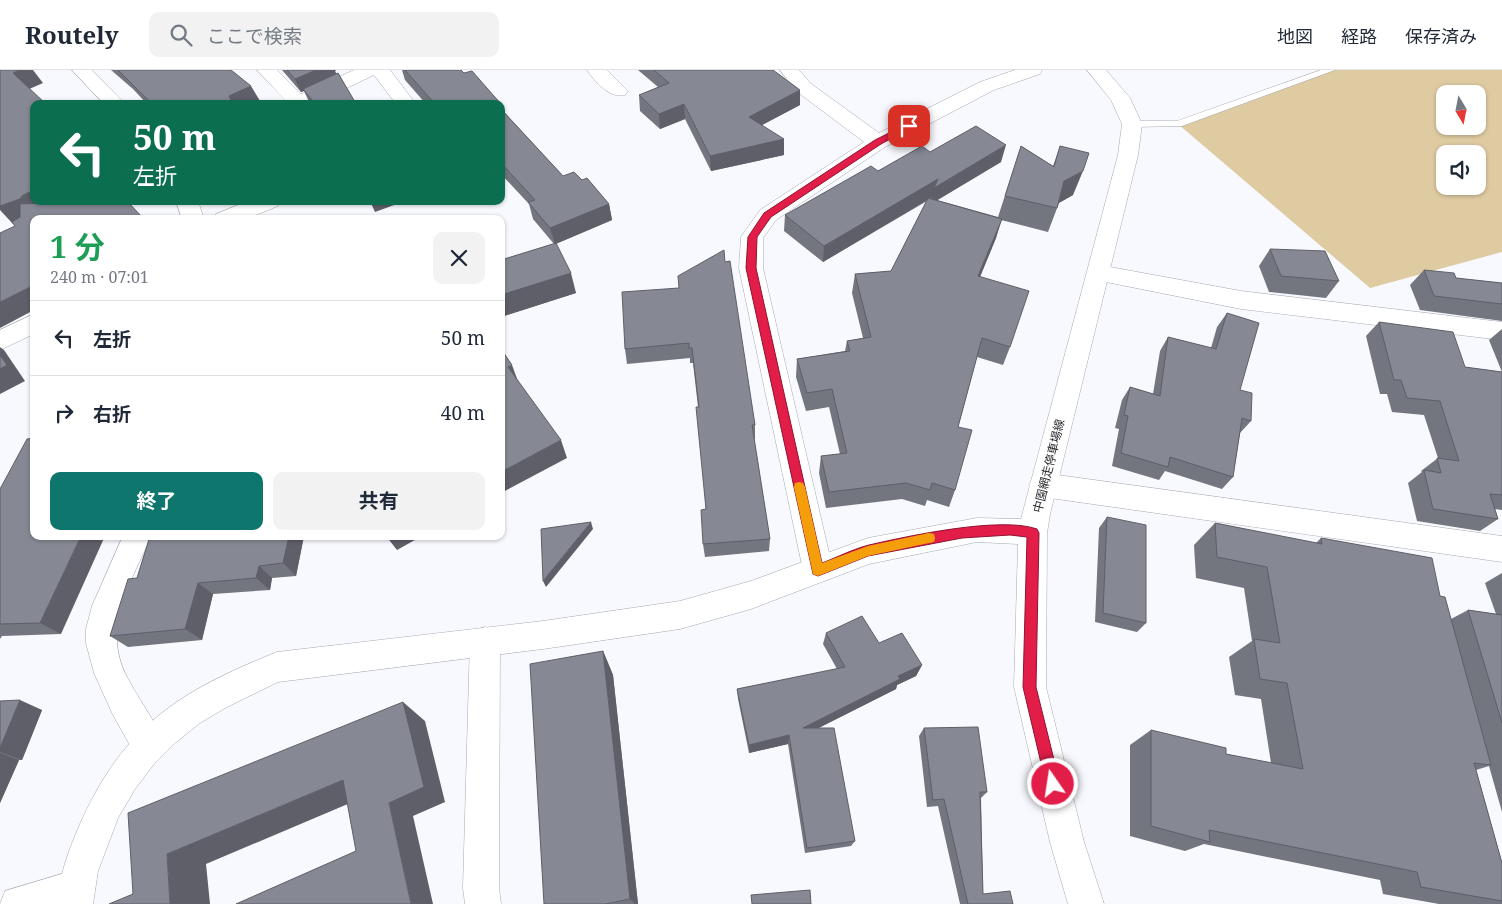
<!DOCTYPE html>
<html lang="ja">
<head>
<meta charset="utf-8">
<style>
	body { margin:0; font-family:"Noto Serif","Noto Sans JP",serif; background:#f2f2f3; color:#1f2937; height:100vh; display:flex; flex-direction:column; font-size:19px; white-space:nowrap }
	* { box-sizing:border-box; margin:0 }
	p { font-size:16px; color:#747a83 }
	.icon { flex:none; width:28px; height:28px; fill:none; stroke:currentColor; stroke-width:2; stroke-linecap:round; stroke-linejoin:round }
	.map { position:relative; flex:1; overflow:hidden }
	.sheet { position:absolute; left:30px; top:145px; width:475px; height:325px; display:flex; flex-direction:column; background:#fff; border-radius:10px; box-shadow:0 1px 4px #0004 }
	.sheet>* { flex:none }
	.top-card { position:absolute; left:30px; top:30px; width:475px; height:105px; border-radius:10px; box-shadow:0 1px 4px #0004; background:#0b6e4f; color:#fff; overflow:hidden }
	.needle { width:32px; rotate:170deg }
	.tools { position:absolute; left:1436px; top:15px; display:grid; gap:10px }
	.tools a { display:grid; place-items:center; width:50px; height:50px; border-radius:10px; background:#fff; box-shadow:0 1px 4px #0004; font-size:25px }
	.pin { position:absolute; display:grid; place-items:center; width:42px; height:42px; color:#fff; margin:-21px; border-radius:10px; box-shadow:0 2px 8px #0006 }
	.me { position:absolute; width:55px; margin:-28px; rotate:347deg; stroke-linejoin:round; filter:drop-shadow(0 0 4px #0008) }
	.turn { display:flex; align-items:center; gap:18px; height:105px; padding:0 20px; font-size:22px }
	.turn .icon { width:65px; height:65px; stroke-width:2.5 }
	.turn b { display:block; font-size:35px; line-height:42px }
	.round { display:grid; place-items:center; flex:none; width:52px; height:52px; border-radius:10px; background:#f2f2f3 }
	.head { display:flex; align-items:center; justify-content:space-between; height:85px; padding:0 20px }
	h1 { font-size:30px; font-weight:700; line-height:38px; color:#1e9e55 }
	.primary-button { display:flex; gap:10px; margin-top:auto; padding:10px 20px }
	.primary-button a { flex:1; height:58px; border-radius:10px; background:#0f766e; color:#fff; font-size:20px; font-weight:700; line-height:58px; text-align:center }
	.primary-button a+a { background:#f2f2f3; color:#1f2937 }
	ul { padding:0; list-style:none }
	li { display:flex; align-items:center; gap:15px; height:75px; padding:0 20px; border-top:1px solid #e0e1e3 }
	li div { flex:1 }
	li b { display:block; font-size:19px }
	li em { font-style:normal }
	header { display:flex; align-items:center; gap:30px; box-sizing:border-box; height:70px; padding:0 25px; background:#fff; border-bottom:1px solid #e0e1e3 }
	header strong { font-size:24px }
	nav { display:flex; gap:28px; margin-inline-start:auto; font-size:18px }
	.search { width:350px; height:45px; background:#f2f2f3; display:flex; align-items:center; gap:12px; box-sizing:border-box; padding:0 18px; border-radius:10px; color:#747a83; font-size:19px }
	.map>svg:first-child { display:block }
	.green { fill:#dfcba2; fill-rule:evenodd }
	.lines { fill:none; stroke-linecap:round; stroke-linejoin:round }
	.lane-casing { stroke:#a6a8b4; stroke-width:1 }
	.street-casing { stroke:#a6a8b4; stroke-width:1 }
	.secondary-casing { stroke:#a6a8b4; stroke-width:1 }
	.lane { fill:#fff; fill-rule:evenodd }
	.street { fill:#fff; fill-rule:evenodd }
	.secondary { fill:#fff; fill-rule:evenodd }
	.wall { fill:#73757f }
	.shaded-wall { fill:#5e5f68 }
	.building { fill:#868894; stroke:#5e5f68 }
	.route { fill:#e11d48; stroke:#92132f }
	.slow { fill:#f59e0b }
	.labels { text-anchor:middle; stroke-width:4; stroke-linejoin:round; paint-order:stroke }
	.street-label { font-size:12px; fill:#2c2d31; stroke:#fff }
</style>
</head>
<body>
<header>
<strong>Routely</strong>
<div class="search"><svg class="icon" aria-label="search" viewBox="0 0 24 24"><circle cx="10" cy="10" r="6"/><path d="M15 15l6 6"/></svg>ここで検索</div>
<nav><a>地図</a><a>経路</a><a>保存済み</a></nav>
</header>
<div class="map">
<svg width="1502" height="834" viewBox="0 0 1502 834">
	<rect width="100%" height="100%" fill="#f8f9fe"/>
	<!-- green -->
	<path class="green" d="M1330,0H1502V182L1370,218L1178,54ZM1445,24H1478V56H1445ZM1445,84H1478V116H1445Z"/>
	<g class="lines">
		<!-- lane casing -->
		<g class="lane-casing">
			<path id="lane" d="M1321,0H1335L1182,56L1132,57L1127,54L1132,51H1177Z"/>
		</g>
		<!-- street casing -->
		<g class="street-casing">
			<g id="street">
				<path d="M72,0H92L125,34H104Z"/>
				<path d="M257,0H277L301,24L354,0H390L416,34H396L374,5L313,34H286L287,32Z"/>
				<path d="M587,0H607L628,21L625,25C610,29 595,12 587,0Z"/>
				<path d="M780,0H799L810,13L879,63L980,12L1015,0H1042L1040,4L994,20L885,77L776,150L763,168V198L833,500L828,509L818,513L808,509L803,500L739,198L741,167L760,140L864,72L796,21Z"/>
				<path d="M176,131H198L204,149H182Z"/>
				<path d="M248,131H281L278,136L246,149H213L216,144Z"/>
				<path d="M1099,195L1241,221L1502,252V270L1241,239L1091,209L1087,203L1091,197Z"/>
				<path d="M34,244V264L0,280V260Z"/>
				<path d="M1043,403L1502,466V492L1043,427L1033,423L1029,415L1033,407Z"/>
				<path d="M123,466H151C131,513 101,557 127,607C139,630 155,650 164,674L160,686L148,690L136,686L113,645L94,603L86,573V559L92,536Z"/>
				<path d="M485,557L496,561L500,571L499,818L501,834H465L463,818L470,571L474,561Z"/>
				<path d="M75,800L88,805L93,818L88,831L79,834H0L5,821Z"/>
			</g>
		</g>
		<!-- secondary casing -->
		<g class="secondary-casing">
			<path id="secondary" d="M1087,0H1106L1130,28L1142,54L1138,85L1050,444L1047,463L1046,617L1084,772L1104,834H1068L1050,772L1014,617L1018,474L977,472L869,494L751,539L680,559L543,579L278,612L227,637L200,653L175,673L154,694L135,719L118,748L98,801L93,834H57C59,806 69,779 80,754C124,655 180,621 277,582L543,551L680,531L751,511L868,468L977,448L1021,449L1118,85L1122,54L1111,30Z"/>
		</g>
		<!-- lane -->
		<use href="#lane" class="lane"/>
		<!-- street -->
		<use href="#street" class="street"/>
		<!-- secondary -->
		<use href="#secondary" class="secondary"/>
	</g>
	<!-- wall -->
	<g class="wall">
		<path d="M111,0H231L260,31L254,34H147L133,19Z"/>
		<path d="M282,0H336L335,1L336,4L338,3L356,34H310L304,21L301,22Z"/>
		<path d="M402,0H461L464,3L501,34H426L405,10Z"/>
		<path d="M638,0H773L800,35L762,55L784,85L711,101L685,49L660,59L640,41L639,25L658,17Z"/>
		<path d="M501,35L503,41L563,106L582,110L609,134L612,150L556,174L576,223L501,247V190L554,174L533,149L529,134L501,104Z"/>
		<path d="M1021,76L1053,96L1060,76L1073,125L1059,133L1048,162L1001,150L996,168L980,207L1010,277L1003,295L977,287L958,357L955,420L949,437L927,430L925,436L902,429L826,438L819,403L821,386L840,384L829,337L806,341L796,307L797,289L845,281L847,271L863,268L852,223L855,204L891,201L927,131L823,192L784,161L785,145L878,101L930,82L1001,92L937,130L998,147Z"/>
		<path d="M1270,179L1339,211L1326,228L1269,222L1259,196Z"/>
		<path d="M725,192L755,355V369H754L770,469L769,481L705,487L703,474L706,440L698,337L693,293H690V288L627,294L625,279L679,218Z"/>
		<path d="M1424,200L1456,208L1502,213V251L1420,240L1410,215Z"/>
		<path d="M1227,243L1240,320L1251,351L1240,363L1233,407L1222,419L1165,401L1159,410L1112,396L1119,359L1115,358L1122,330L1130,317L1153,324L1160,281L1168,267L1211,278L1217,257Z"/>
		<path d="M1379,252L1465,297L1502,302L1489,270L1502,259V440L1495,439L1498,449L1480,461L1417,451L1408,413L1422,402L1421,401L1438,388L1424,345L1392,342L1387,324H1380L1366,266Z"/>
		<path d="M34,369L61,564L2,566L0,569V419Z"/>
		<path d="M1107,447L1146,553L1137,562L1095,552L1099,458Z"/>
		<path d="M1215,453L1316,473L1321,468L1440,526L1451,549L1468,540L1496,544L1485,513L1502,503V742L1489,696L1476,700L1502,793V834H1439L1383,824L1380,810L1204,774L1185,781L1130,766V675L1151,660L1226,684L1271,693L1261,629L1235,625L1229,587L1252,571L1244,518L1196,508L1194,475Z"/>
		<path d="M150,466H304L296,506L272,508L270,520L213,524L202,570L128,577L110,566L137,508Z"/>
		<path d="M826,563L879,573L922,595L916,606L897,615L896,619L818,658L855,771L851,776L805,783L788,674L749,683L738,629L737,619L837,599L823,574Z"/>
		<path d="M603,581L613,605L638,834H544Z"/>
		<path d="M0,631L42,640L22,690H19L0,733Z"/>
		<path d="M924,658L987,722L981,728L983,824L1013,834H960L938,736L927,737L919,666Z"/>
	</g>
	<!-- shaded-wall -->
	<g class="shaded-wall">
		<path d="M20,0H33L43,13L27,20L13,3Z"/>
		<path d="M316,0H336L335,1L337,6L303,19L304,21L301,22L295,9Z"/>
		<path d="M251,16L260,31L254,34H233L229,26Z"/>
		<path d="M800,20V35L749,62V47Z"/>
		<path d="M684,34L685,49L660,59L659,44Z"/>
		<path d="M784,69V85L711,101L710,86Z"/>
		<path d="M1006,75L1001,92L931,134L932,127L823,192L824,176L938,109Z"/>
		<path d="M1083,101L1073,125L1055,135L1064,111Z"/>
		<path d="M34,120V131H61L13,154L0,140V136Z"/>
		<path d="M370,131H405L375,142Z"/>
		<path d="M609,134L612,150L555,174L550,158Z"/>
		<path d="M1002,149L996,168L972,226L978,206Z"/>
		<path d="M571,203L576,223L501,247V225Z"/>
		<path d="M34,215V240L0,258V232Z"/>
		<path d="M0,277L4,280L25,311L0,324Z"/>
		<path d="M512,295L519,314L508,297Z"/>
		<path d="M561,370L567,388L501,423V402Z"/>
		<path d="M591,452L593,459L546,517L543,511Z"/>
		<path d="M81,466H105L61,564L40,553Z"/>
		<path d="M289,466H304L296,506L283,493Z"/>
		<path d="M386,466H422L397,480Z"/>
		<path d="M259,496L272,508L270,520L256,508Z"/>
		<path d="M198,513L213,524L202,570L185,559Z"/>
		<path d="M603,581L613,605L638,834H635L630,829Z"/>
		<path d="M922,595L916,606L897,615L896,619L801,667L803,658L898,606Z"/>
		<path d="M20,630L42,640L22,690L0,682V678Z"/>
		<path d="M403,632L425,651L445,732L413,746L433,834H411L389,733Z"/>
		<path d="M789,665L788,674L749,683V675Z"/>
		<path d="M0,683L19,690L0,733Z"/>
		<path d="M343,710L369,725L206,794L210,834H170L167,784Z"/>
	</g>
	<!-- building -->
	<g class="building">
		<path d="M0,0H20L13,3L46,34H34V120L23,125L20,129L0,136Z"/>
		<path d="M118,0H231L251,16L229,26L233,34H152Z"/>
		<path d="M287,0H316L295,9Z"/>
		<path d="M405,0H461L464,3L472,1L501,34H435Z"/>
		<path d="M654,0H773L800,20L749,47L784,69L710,86L684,34L659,44L639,25L669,13Z"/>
		<path d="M338,3L355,32L350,34H315L303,19Z"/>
		<path d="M501,39L563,106L574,102L582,110L587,108L609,134L550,158L528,132L535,130L501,93Z"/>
		<path d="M976,56L1006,75L934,118L938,109L824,176L785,145L871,96L878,101L922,76L930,82Z"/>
		<path d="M1021,76L1054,97L1060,76L1089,83L1083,101L1064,111L1057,138L1005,126Z"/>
		<path d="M928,128L1002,149L978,206L1029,221L1010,277L982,268L958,357L972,360L955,420L932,413L930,420L906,413L829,422L821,386L847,383L832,319L807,323L797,289L850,281L847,271L871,267L855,204L891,201Z"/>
		<path d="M55,131H127L144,149H34V215L0,232V163L15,156L12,152L20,147V134L44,133Z"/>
		<path d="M556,173L571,203L501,225V190Z"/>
		<path d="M1270,179L1325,181L1339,211L1281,206Z"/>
		<path d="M724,180L725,192L730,191L755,355H752L770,469L703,474L701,440L706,439L696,337H699L692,278H689V273L625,279L622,222L679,218L678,206Z"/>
		<path d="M1424,200L1454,203L1456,208L1502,213V234L1434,226Z"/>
		<path d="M1227,243L1259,253L1240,320L1252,323L1251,351L1242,348L1233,407L1170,387L1168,397L1121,383L1128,346L1124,345L1130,317L1160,326L1168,267L1216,279Z"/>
		<path d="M1379,252L1453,262L1465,297L1502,302V425L1490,424L1498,449L1433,439L1424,400L1441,403L1437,388L1459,391L1440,331L1407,328L1401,310H1394Z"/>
		<path d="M501,279L512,295L508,297L561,370L501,402Z"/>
		<path d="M0,285L7,295L0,299Z"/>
		<path d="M34,368V466H81L40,553L0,554V419L27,369Z"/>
		<path d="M1107,447L1146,455V553L1103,543Z"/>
		<path d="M591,452L543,511L541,459Z"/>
		<path d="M1215,453L1322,474L1321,468L1432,488L1440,526L1445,527L1491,695L1474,693L1502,793V831L1421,817L1417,802L1209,760L1210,772L1151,756V660L1226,678V684L1303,699L1287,613L1260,609L1254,569L1280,573L1267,497L1217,487Z"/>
		<path d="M150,466H289L283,493L259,496L256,508L198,513L185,559L110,566L128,509L137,508Z"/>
		<path d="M1468,540L1502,545V653Z"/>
		<path d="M862,546L879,573L902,563L922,595L898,606L900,609L803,658H834L855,771L807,778L789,665L749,675L737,619L845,597L826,563Z"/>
		<path d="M603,581L630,829L605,834H544L530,594Z"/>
		<path d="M20,630L0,678V631Z"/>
		<path d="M403,632L424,717L389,733L411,834H236L356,781L343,710L167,784L170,834H109L133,824L128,743Z"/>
		<path d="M978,657L987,722H980L983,824L1010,821L1013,834H968L944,729L933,730L924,658Z"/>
		<path d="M810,820L811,834H752L751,825Z"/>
	</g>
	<!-- route -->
	<path class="route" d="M909,53L912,54V57L881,74L771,147L757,167L756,198L822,493C838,487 853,479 869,475C908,466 1001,446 1037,459L1039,463L1036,617L1060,714L1058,719L1053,721L1048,719L1046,714L1023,617L1027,467L1010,465L962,468L868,486L818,506L813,504L746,198L748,167L764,143L875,70Z"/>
	<!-- slow -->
	<path class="slow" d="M799,412L803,413L805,417L822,493L868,476L929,463L934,464L935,468L934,472L929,473L868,486L818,506L813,504L794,417L795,413Z"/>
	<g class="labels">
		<!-- street labels -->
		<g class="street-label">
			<text transform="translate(1049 396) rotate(-76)" y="4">中園網走停車場線</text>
		</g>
	</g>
</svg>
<div class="tools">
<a><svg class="needle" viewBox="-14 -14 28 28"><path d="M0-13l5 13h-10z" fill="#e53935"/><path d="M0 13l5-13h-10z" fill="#747a83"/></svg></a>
<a><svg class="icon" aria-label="sound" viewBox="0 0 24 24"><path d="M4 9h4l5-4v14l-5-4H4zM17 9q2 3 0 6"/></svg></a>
</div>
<div class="pin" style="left:909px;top:56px;background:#d93025"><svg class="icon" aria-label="arrive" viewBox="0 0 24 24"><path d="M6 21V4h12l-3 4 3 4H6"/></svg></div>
<svg class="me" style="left:1053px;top:714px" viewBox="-20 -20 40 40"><circle r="17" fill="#e11d48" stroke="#fff" stroke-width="3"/><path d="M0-11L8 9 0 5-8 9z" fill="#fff"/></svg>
<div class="top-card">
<div class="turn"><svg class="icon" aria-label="left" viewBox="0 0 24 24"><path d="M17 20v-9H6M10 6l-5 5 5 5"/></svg><div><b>50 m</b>左折</div></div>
</div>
<section class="sheet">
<div class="head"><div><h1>1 分</h1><p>240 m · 07:01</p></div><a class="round"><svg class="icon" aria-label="close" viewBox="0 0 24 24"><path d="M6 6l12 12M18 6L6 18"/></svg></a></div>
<ul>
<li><svg class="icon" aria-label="left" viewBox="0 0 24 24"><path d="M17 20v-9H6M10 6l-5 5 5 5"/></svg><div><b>左折</b></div><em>50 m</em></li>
<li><svg class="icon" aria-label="right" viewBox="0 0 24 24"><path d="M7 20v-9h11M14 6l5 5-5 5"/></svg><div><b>右折</b></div><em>40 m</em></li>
</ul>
<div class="primary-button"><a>終了</a><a>共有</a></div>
</section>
</div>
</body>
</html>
